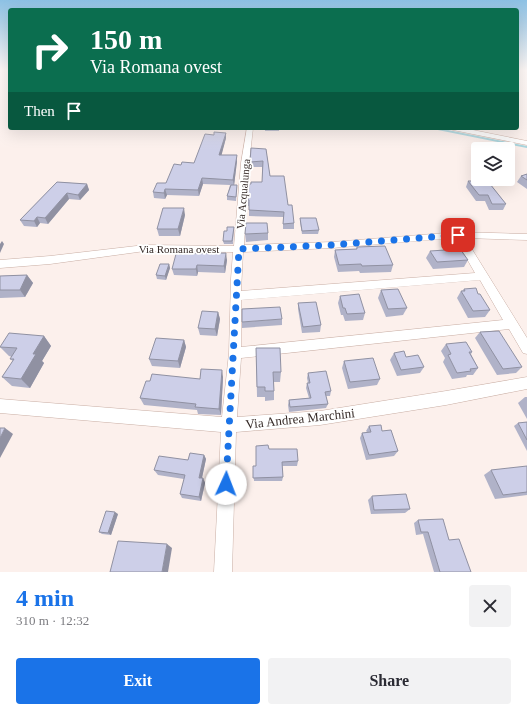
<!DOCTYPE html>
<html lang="en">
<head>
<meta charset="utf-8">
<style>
	body { margin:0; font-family:"Times New Roman",serif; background:#f2f2f3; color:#2b2b33; height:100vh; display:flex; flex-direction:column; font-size:15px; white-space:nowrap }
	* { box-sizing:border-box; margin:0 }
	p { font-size:13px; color:#7c7c81 }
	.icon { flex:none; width:22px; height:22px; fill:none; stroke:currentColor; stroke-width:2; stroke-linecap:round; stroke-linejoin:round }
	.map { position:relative; height:572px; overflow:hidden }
	.side { display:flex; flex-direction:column; background:#fff; flex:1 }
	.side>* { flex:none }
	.top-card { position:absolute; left:8px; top:8px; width:511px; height:122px; border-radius:4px; box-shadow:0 4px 16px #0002; background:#0b6e4f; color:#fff; overflow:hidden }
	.buttons { position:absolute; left:471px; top:142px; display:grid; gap:8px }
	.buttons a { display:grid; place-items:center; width:44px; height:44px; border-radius:4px; background:#fff; box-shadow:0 4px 16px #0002; font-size:20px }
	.pin { position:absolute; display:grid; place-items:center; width:34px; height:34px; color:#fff; margin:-17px; border-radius:8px; box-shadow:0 2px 6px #0006 }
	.me { position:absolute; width:44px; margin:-22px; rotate:2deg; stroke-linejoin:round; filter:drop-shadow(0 0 3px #0008) }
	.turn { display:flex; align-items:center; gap:14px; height:84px; padding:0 16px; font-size:18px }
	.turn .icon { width:52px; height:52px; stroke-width:2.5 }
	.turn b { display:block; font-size:28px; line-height:34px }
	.then { display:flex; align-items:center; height:38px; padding:0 16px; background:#0003; gap:8px; font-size:15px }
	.round { display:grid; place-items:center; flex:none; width:42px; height:42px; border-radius:4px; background:#f2f2f3 }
	.head { display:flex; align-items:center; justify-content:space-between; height:68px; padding:0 16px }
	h1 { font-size:24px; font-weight:700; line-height:30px; color:#1a73e8 }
	.action { display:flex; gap:8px; margin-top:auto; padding:8px 16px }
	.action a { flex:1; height:46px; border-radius:4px; background:#1a73e8; color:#fff; font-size:16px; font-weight:700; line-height:46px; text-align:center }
	.action a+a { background:#f2f2f3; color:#2b2b33 }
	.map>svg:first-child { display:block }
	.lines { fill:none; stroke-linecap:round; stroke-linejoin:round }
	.stream { stroke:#a6d4dd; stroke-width:2 }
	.street-casing { stroke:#c9aea4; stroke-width:1 }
	.street { fill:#fff; fill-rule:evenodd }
	.wall { fill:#b0b2c8 }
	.shaded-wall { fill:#9091a2 }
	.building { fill:#cdcfe8; stroke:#9091a2 }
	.route { stroke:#1a73e8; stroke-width:7; stroke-dasharray:0 12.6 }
	.labels { text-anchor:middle; stroke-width:3.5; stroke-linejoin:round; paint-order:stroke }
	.street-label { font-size:11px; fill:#352a27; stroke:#fff }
	.near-street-label { font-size:13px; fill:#352a27; stroke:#fff }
</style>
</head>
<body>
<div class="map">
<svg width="527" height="572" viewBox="0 0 527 572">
	<rect width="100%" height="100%" fill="#fcf0ec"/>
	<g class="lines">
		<!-- stream -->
		<path class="stream" d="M433,128L527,147"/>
		<!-- street casing -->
		<g class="street-casing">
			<g id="street">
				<path d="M247,128H253L249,163L244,245L332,242L458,232L527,234V240L465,238L527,338V354L523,353L509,329L241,358L237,417L320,411L446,391L527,377V389L446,405L320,425L236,432L232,572H214L221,432L0,413V399L222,417L229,353L231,279L233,252L145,251L50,264L0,268V260L50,256L145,245L234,246L241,163ZM455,238L475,273L241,291L243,252L332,248ZM480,280L503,320L241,347V300Z"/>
				<path d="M450,128H463L527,141V145L453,130Z"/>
			</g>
		</g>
		<!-- street -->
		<use href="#street" class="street"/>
	</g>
	<!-- wall -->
	<g class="wall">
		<rect x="265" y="128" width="14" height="3"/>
		<path d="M226,133V138L221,155L237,161L234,185H237L236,201L227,200V196L230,185L203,184L199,196L167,195L165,199L154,198L153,192L194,163L214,135Z"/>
		<path d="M266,149L270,176L288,205L294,223V229H283V217L249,216V206H248V200L251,184L262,182V167H250V162Z"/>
		<path d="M527,174V189L517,182L521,176Z"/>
		<path d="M480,179H486L506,204L503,210H489L485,201H476L466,187L468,181H480Z"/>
		<path d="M57,182L87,184L89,190L80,200L69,199L48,224L40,223L37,227L24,226L20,220Z"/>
		<path d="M185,215L180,236H159L157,229Z"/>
		<path d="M300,218L319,230L318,234H302L300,222Z"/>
		<path d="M234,227L233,244H224L223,241L227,231Z"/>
		<path d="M268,233V240L246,242L245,234Z"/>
		<path d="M357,247L393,265L391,272L360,273L359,271L338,272L334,257L335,250L356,249Z"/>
		<path d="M430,251L468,260L464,267L433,269L426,258Z"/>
		<path d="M227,260L225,273L198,272L197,276L174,275L172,269Z"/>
		<path d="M169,264L170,268L166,280L157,279L156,275Z"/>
		<path d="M27,275L33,283L25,297L0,298V276Z"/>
		<path d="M464,289L478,294L490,310L485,317L468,318L457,298L461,291H462Z"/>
		<path d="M381,290L407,308L403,315L386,317L378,298Z"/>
		<path d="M340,296L365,313L363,320L345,321L343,315H341L338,303Z"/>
		<path d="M298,303L321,325L320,332L302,333L298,309Z"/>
		<path d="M218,312L220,319L217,336L200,335L198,328Z"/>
		<path d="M282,319V325L242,328V322Z"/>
		<path d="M480,332L522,367L516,373L497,375L475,338Z"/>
		<path d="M44,336L51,346L42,361L44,363L30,388L12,386L2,377L13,361L10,359L12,357L9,356L0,347Z"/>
		<path d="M184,340L186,347L180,368L152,366L149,359Z"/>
		<path d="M446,344L472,352L471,354L478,368L473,375H467L466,377L452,379L443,362L445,358L441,351Z"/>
		<path d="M256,348L281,372L280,382H274V400L265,401V397H257Z"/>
		<path d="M394,353L406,357L424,367L420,373L397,376L390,360Z"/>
		<path d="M344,361L380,379L377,385L348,389L342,368Z"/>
		<path d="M308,373L331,391L330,396H326L328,404L326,408L289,412L288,405L289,400L309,398L306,388L307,383H308L307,378Z"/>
		<path d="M223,377L221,415L198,414L197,410L144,405L140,398L150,381L200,379Z"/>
		<path d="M525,397H527V419L518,403Z"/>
		<path d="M527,422V451L514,426L518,423Z"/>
		<path d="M369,426L382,431L398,451L394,456L366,460L360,438L362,433L367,432L366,431Z"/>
		<path d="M269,449L298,461L297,466H282L283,477L282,481H254L253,466H256Z"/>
		<path d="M204,455L206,459L202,478H203L205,483L201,501L182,498L180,494L184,479L158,475L154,470Z"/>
		<path d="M527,467V495L495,499L484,475L491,470Z"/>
		<path d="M372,496L410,509L405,513L371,514L368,500Z"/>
		<path d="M118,514L111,535L102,534L99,532Z"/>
		<path d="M418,520L449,540L471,572H434L423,534L416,535L414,523Z"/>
	</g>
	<!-- shaded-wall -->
	<g class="shaded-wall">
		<path d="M226,133V138L220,161L219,155Z"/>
		<path d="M237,155V161L234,186L233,180Z"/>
		<path d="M202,178L203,184L199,196L198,190Z"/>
		<path d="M87,184L89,190L80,200L78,195Z"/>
		<path d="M165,189L167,195L165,199L164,193Z"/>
		<path d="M67,193L69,199L48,224L45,218Z"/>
		<path d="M184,208L185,215L180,236L178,229Z"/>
		<path d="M37,217L40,223L37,227L34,221Z"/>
		<path d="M2,241L4,244L0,253V244Z"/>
		<path d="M226,253L227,260L225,273L224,266Z"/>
		<path d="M169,264L170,268L166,280L165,276Z"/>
		<path d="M197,265L198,272L197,276L196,269Z"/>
		<path d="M27,275L33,283L25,297L20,290Z"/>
		<path d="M218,312L220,319L217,336L215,329Z"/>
		<path d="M44,336L51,346L42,361L44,363L30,388L21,379L33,354Z"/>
		<path d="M184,340L186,347L180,368L178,361Z"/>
		<path d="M222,370L223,377L221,415L219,409Z"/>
		<path d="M5,428L13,434L0,458V438Z"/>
		<path d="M204,455L206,459L201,482L199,478Z"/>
		<path d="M203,478L205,483L201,501L199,497Z"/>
		<path d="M115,512L118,514L111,535L108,533Z"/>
		<path d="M167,544L172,548L168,572H162Z"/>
	</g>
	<!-- building -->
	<g class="building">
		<path d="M214,132L226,133L219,155H237L233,180L202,178L198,190L165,189L164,193L153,192L157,183H166L174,164L181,165L182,162L194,163L205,134L214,135Z"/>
		<path d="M251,148L266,149L270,176H284L288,205H292L294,223L283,224L284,212L249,210V200H248L249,184H251V182H262L263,161L250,162Z"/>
		<path d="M527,174V180L521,176Z"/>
		<path d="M483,179H486L506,204H492L488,195H479L468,181H483Z"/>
		<path d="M57,182L87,184L78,195L67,193L45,218L37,217L34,221L20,220Z"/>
		<path d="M231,185H237L236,197L227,196Z"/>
		<path d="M163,208H184L178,229H157Z"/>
		<path d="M300,218H316L319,230L302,231Z"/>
		<path d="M246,223H267L268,233L245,234Z"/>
		<path d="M227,227H234L232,241H223L224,231H227Z"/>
		<path d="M385,246L393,265L362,266L361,264L339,265L335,250L357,249V247Z"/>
		<path d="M460,249L468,260L437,262L430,251Z"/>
		<path d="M226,253L224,266L197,265L196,269H172L176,254Z"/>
		<path d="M160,264H169L165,276L156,275Z"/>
		<path d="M27,275L20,290H0V276Z"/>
		<path d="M476,288L478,294H480L490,310L473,311L461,291H465L464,289Z"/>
		<path d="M398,289L407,308L388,309L381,290Z"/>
		<path d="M359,294L365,313L347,314L345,308H343L340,296Z"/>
		<path d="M316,302L321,325L303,327L298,303Z"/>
		<path d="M280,307L282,319L242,322V309Z"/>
		<path d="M202,311L218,312L215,329L198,328Z"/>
		<path d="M499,331L522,367L503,369L480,332Z"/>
		<path d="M9,333L44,336L33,354H36L21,379L2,377L14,359H10L17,348L0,347Z"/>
		<path d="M156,338L184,340L178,361L149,359Z"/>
		<path d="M466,342L472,352H469L478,368L470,369L471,371L457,373L448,355L451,354L446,344Z"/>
		<path d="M256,348H280L281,372H273L274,391H265V387H257Z"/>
		<path d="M404,351L406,357L418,355L424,367L401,370L394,353Z"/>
		<path d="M373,358L380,379L350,382L344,361Z"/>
		<path d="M201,369L222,370L219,409L195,407L196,404L140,398L146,381H150L152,374L200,379Z"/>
		<path d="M326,371L331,391L325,392L328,404L290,407L289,400L311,398L307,383H310L308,373Z"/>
		<path d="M527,422V440L518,423Z"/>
		<path d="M381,425L382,431L391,430L398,451L369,455L362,433L371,432L369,426Z"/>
		<path d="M0,428H5L0,438Z"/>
		<path d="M268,445L269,449H297L298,461L282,462L283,477L253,478V466H256V446Z"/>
		<path d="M190,453L204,455L199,478H203L199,497L180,494L185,475L154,470L159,456L188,460Z"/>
		<path d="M527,466V492L503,495L491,470Z"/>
		<path d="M406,494L410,509L374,510L372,496Z"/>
		<path d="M106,511L115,512L108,533L99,532Z"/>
		<path d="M443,519L449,540L459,539L471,572H440L428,532H421L418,520Z"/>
		<path d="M118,541L167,544L162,572H110Z"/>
	</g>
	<!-- sky -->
	<linearGradient id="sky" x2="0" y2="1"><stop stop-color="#8dc1e4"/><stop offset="0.47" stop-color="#fef8f6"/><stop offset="1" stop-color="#fef8f6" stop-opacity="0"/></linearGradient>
	<rect width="527" height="150" fill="url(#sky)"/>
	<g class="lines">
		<!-- route -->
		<path class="route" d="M226,484L239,249L332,245L458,235"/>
	</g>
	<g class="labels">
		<!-- street labels -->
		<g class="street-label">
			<text transform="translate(243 194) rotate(-85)" y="4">Via Acqualunga</text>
			<text x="179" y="253">Via Romana ovest</text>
		</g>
		<!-- near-street labels -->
		<g class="near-street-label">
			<text transform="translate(300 418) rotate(-6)" y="5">Via Andrea Marchini</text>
		</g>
	</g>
</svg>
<div class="buttons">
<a><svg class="icon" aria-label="layers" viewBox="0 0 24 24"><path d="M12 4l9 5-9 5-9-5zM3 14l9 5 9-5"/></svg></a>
</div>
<div class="pin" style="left:458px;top:235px;background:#d93025"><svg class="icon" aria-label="arrive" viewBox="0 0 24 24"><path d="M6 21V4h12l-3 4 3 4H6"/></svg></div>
<svg class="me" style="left:226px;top:484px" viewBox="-20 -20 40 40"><circle r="19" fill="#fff"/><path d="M0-13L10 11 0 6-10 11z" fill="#1a73e8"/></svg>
<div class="top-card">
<div class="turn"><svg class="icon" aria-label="right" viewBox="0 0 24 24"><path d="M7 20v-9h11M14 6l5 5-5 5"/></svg><div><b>150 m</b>Via Romana ovest</div></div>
<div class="then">Then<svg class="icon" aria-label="arrive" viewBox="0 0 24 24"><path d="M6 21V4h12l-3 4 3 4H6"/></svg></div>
</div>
</div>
<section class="side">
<div class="head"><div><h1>4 min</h1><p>310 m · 12:32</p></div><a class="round"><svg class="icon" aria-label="close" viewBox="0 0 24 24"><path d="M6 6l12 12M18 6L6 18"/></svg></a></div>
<div class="action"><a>Exit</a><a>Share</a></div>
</section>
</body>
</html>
